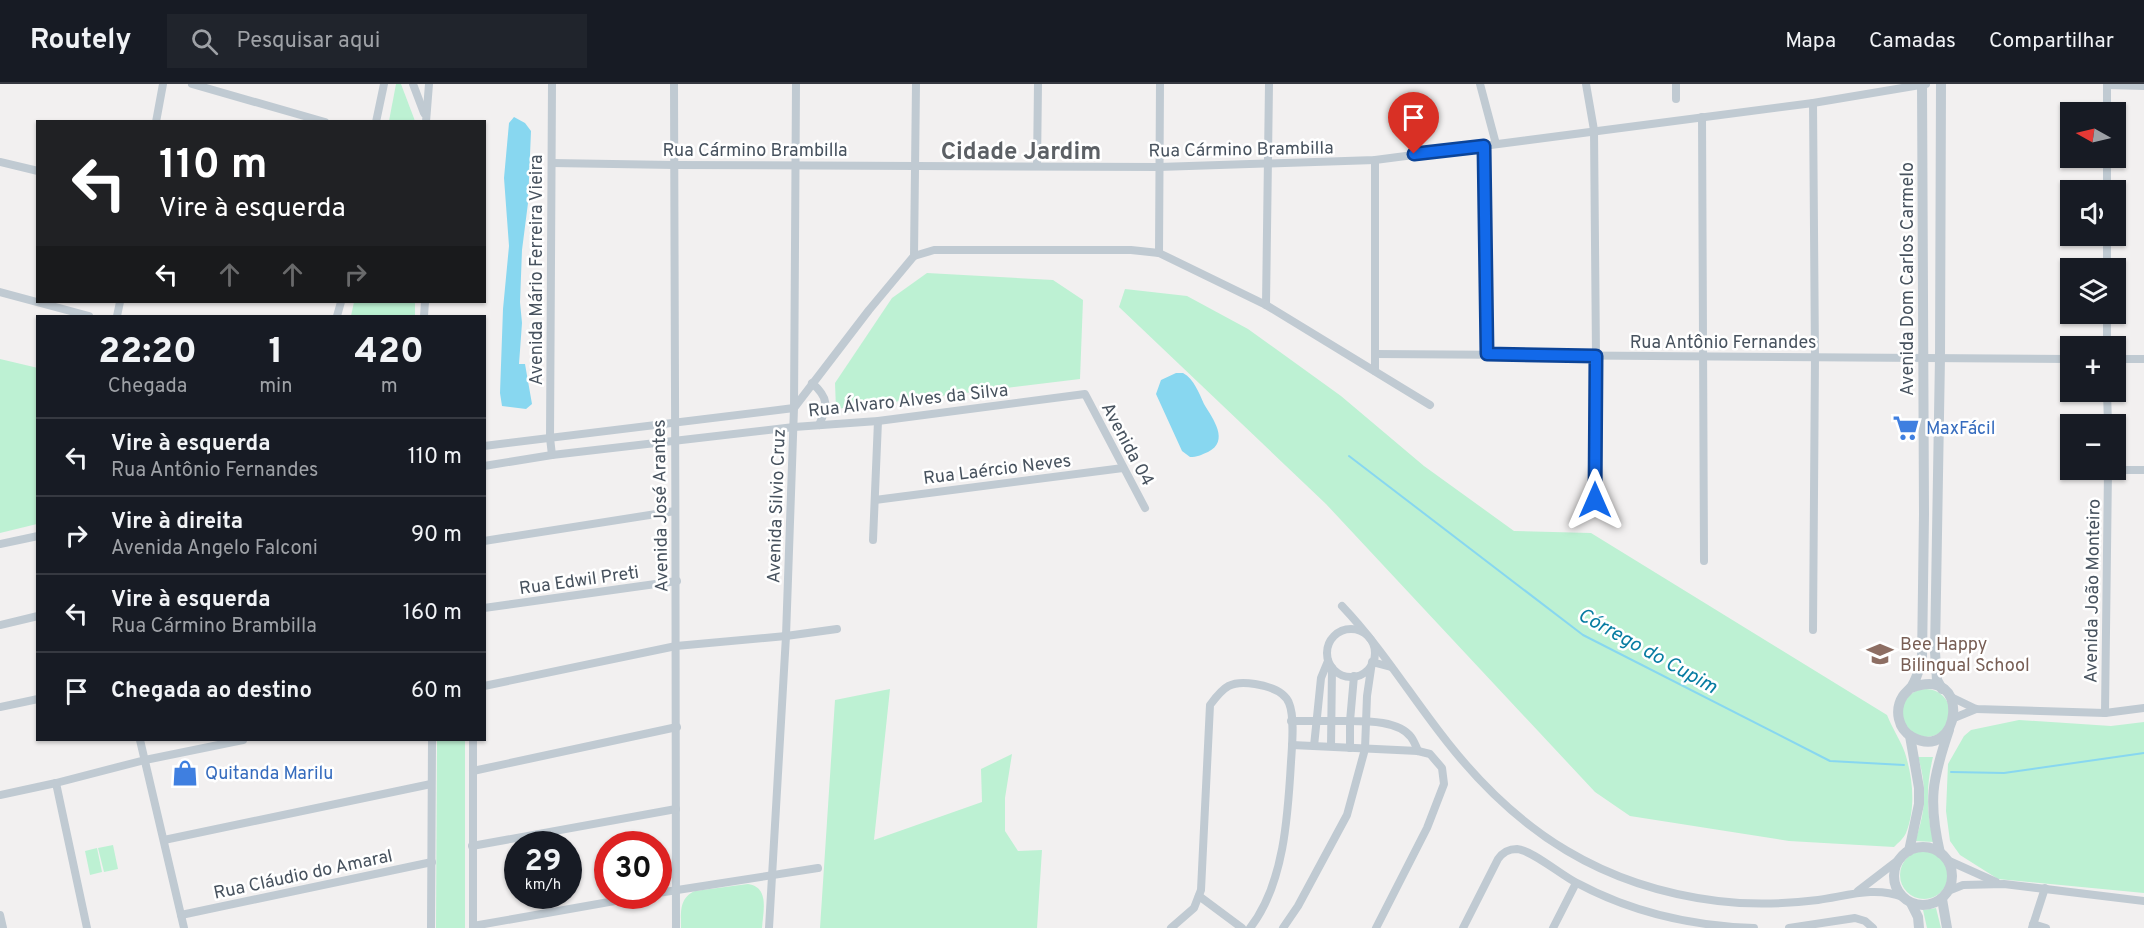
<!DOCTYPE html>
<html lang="pt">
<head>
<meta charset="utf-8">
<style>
	body { margin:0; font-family:Overpass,sans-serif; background:#20242c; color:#f1f3f6; height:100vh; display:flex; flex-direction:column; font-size:22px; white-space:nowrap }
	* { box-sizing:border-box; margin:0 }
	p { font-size:20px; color:#9ea1a6 }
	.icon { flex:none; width:33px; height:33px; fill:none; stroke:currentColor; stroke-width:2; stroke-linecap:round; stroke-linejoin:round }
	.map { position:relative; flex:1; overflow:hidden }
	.sheet { position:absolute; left:36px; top:231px; width:450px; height:426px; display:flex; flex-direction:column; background:#171b24; border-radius:0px; box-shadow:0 2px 4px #0004 }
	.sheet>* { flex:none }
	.banner { position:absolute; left:36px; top:36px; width:450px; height:183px; border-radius:0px; box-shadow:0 2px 4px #0004; background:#202124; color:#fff; overflow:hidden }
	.needle { width:39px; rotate:278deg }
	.fabs { position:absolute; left:2060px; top:18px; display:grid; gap:12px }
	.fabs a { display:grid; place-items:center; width:66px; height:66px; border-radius:0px; background:#171b24; box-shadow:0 2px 4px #0004; font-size:30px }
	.speed { position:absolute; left:504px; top:747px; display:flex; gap:12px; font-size:30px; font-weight:700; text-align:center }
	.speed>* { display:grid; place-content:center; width:78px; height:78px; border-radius:50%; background:#171b24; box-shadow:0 2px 4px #0004; line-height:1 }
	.speed small { font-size:15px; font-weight:400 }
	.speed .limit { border:9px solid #d22; background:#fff; color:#111 }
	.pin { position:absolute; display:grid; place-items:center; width:51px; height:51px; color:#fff; margin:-62px -26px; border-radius:50% 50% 50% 0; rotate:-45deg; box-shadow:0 0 6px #0007 }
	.pin .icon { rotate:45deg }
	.me { position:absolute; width:66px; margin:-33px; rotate:0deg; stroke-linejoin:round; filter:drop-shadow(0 0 4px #0008) }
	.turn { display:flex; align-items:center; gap:21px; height:126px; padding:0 24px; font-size:27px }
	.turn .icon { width:78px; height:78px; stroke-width:2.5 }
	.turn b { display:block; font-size:42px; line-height:51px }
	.lanes { display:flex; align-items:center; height:57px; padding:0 24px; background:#0003; justify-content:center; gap:30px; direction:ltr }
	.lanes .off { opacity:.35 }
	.eta { display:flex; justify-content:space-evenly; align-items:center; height:102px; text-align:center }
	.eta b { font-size:36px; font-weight:800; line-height:42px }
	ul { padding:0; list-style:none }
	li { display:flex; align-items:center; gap:18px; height:78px; padding:0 24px; border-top:2px solid #363941 }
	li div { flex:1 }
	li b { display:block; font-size:22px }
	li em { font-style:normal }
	header { display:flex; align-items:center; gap:36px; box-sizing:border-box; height:84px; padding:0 30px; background:#171b24; border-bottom:2px solid #363941 }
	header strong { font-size:28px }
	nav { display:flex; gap:33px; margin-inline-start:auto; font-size:21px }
	.search { width:420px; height:54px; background:#20242c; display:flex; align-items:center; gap:15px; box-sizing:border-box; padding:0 21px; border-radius:0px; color:#9ea1a6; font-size:22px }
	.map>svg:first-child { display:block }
	.green { fill:#bdf1d3 }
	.water { fill:#88d7f0 }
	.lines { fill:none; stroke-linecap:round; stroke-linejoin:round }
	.stream { stroke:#88d7f0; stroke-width:2 }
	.minor { stroke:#c0cad2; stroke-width:8 }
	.tertiary { stroke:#c0cad2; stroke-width:10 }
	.route-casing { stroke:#0c4498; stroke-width:15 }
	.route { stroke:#1269ea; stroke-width:10 }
	.labels { text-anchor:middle; stroke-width:5; stroke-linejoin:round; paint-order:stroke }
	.street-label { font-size:18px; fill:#47525e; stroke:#fff }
	.shop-label { font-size:18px; fill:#366cbe; stroke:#fff; text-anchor:start }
	.education-label { font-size:18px; fill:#785e54; stroke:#fff; text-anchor:start }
	.water-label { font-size:20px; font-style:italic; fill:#077ca2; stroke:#fff }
	.district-label { font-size:24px; font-weight:bold; fill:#5c6065; stroke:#fff }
</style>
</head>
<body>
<header>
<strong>Routely</strong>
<div class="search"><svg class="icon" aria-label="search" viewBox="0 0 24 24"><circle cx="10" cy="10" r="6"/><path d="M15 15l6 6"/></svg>Pesquisar aqui</div>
<nav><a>Mapa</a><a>Camadas</a><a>Compartilhar</a></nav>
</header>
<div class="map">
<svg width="2144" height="844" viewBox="0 0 2144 844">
	<rect width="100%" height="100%" fill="#f2f0f0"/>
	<!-- green -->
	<g class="green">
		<path d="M396,0H401L415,37H389Z"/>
		<path d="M927,189L1053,196L1083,216L1080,295L836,325L835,299L892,214Z"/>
		<path d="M1125,205L1187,212L1248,245L1341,312L1424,382L1514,447L1591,449L1887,631C1892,644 1901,657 1905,669C1913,694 1916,724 1906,749C1904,754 1898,759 1894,763L1789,757L1630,732L1595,708L1326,420L1119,223Z"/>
		<path d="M354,218H415V232H351Z"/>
		<path d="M0,275L38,284L37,440L0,449Z"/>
		<path d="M890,605L874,756L982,718L981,685L1012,670L1005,714V747L1018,767L1042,766L1037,844H820L835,616Z"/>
		<circle cx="1926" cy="629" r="24"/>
		<path d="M2019,636L2111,642L2144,638V809L1998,795L1960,771L1950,757L1946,727L1948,680L1964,652L1971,646Z"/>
		<path d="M437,656H465V844H436Z"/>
		<path d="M1918,673H1933C1926,701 1926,730 1934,758L1915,757C1926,728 1927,702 1918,673Z"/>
		<path d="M113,761L118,785L104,788L98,764Z"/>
		<path d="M97,764L102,788L90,791L85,767Z"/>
		<circle cx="1924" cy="791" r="24"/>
		<path d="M748,800C770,803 763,828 762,844H681C681,828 679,814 695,807Z"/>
		<path d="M1936,824L1941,844H1927L1923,826Z"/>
	</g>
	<!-- water -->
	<g class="water">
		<path d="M514,33L525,39L531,47L528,119L522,166L520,218L522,239L519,280H525L532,320L526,325L502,322L500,309L503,225L509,162L504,94L509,39Z"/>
		<path d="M1176,289H1183C1194,295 1199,309 1204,320C1213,335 1230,357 1208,368C1201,371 1197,373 1190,373L1182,367L1156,310L1161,296Z"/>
	</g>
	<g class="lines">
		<!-- stream -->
		<g class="stream">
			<path d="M1349,372L1583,551L1830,677L1904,681"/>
			<path d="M1951,688L2004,689L2144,669"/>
		</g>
		<!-- minor -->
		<g class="minor">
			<path d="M192,0L325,38"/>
			<path d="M413,0L424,29"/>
			<path d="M674,0C674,281 677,563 676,844"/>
			<path d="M1480,0L1496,60"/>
			<path d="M1586,0L1594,46L1596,272L1595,416"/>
			<path d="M1676,0V15"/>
			<path d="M2107,0V28"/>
			<path d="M2107,1L2144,2"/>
			<path d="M1813,19L1815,273L1813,546"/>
			<path d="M1702,33L1704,477"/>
			<path d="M156,38L163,0"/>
			<path d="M376,38L384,0"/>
			<path d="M426,38L429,0"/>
			<path d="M1484,62L1487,270"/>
			<path d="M2107,74V106"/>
			<path d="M0,78L38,87"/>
			<path d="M552,79L674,81L1159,83L1375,76L1813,19L1926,0"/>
			<path d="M1037,82L1038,0"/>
			<path d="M2107,152V184"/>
			<path d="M1159,169L1160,0"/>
			<path d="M914,172L916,0"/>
			<path d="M0,208L89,232"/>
			<path d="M1266,221L1269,0"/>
			<path d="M2107,230V262"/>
			<path d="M117,232L120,218"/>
			<path d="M337,232L341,218"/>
			<path d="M424,232L425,218"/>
			<path d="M1375,270L2070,275"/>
			<path d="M2115,275H2144"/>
			<path d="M1375,287V76"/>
			<path d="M812,299C829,314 828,322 819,341"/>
			<path d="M2107,308L2108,340"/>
			<path d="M484,362L794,324L869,226L914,172L934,166H1131L1159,169L1266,221L1430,321"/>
			<path d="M552,371L550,354L552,0"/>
			<path d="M484,382L552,371L794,343L878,337L1085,310L1145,424"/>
			<path d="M2108,386H2144"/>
			<path d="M875,416L1123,384"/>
			<path d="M873,456L878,337"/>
			<path d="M484,457L675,427"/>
			<path d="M0,460L38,452"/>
			<path d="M1342,522C1382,564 1412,614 1448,659C1519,749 1603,803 1718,817C1751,821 1785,820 1818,816C1847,812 1874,802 1903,813"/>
			<path d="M484,524L677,497"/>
			<path d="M0,541L38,532"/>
			<circle cx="1351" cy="569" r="24"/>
			<path d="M1354,592L1350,637C1368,637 1399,637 1411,653C1414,657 1416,662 1418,667"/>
			<path d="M484,602L676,562L786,552L837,545"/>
			<path d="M1951,613L1976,625L2105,629L2144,624"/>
			<path d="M0,623L38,615"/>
			<path d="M2105,629L2108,386"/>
			<path d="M1954,634L1976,625"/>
			<path d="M1291,637H1350V664"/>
			<path d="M140,656L184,844"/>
			<path d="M473,656V844"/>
			<path d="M1292,661L1418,667L1430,670L1442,684L1444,700L1427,744L1376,844"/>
			<path d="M1314,662L1321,594L1328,577"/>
			<path d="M1331,662L1332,584"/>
			<path d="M473,687L677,643"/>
			<path d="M56,699L87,844"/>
			<path d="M0,711L56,699L145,676L243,656"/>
			<path d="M164,756L431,700"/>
			<path d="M472,762L676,725"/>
			<path d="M1947,776L1996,798"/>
			<path d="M1858,807L1901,774"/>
			<path d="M1948,807L1963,801L2004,800L2144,817"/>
			<path d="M658,809L818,784"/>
			<path d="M1199,812L1242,844"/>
			<path d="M0,831L3,844"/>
			<path d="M181,831L432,778"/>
			<path d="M2033,840L2046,844"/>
			<path d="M473,842L643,812"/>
			<path d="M431,844L432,656"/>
			<path d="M769,844L786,552L794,324L796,0"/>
			<path d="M1171,844L1194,824L1201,806L1210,621C1224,602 1231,596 1255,600C1267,602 1284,606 1289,619C1295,633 1292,662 1291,678C1288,731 1284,801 1250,844"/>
			<path d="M1283,844L1298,822L1347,731L1365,665L1367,612L1372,578L1391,583"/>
			<path d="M1463,844L1498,775C1503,768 1508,765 1517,765C1532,766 1562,792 1577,799C1631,828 1693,842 1754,844"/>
			<path d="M1553,844L1576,799"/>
			<path d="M1789,844L1855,834L1865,837L1873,844"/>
			<path d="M2032,844L2045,804"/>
		</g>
		<!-- tertiary -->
		<g class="tertiary">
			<path d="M1941,0L1940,273L1935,568L1937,596L1942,605"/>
			<path d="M1911,604C1973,579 1961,680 1912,653C1898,645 1894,626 1903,612C1905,609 1909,606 1912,602C1917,594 1919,585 1922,576L1924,430L1922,0"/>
			<circle cx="1923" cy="792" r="29"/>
			<path d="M1909,767L1919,720V704L1910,652"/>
			<path d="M1940,769C1928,717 1932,696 1949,646"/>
			<path d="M1942,815L1947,844"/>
			<path d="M1911,819L1918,833L1919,844"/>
		</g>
	</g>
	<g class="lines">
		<!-- route casing -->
		<g class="route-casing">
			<path id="route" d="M1414,70L1484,62L1487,270L1596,272L1595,416"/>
		</g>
		<!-- route -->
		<use href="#route" class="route"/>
	</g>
	<!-- icons -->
	<defs>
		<g id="supermarket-bare" transform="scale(2.07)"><path d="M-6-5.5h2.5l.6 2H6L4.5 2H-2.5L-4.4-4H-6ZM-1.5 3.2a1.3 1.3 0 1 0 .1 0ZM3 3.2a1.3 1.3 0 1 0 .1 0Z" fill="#3f7fe0" stroke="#fff" stroke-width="2.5" paint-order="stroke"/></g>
		<g id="school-bare" transform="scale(2.07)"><path d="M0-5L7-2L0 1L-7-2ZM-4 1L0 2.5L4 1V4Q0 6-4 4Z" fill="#8d6e63" stroke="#fff" stroke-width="2.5" paint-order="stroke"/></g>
		<g id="shop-bare" transform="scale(2.07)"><path d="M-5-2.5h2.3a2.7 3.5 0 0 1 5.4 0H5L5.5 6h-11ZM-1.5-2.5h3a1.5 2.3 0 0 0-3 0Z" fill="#3f7fe0" stroke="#fff" stroke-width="2.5" paint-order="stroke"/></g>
	</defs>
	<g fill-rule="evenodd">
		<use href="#supermarket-bare" x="1906" y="344"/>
		<use href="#school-bare" x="1880" y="570"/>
		<use href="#shop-bare" x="185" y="689"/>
	</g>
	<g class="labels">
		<!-- street labels -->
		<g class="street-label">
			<text transform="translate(1241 65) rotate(-1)" y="6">Rua Cármino Brambilla</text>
			<text x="755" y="72">Rua Cármino Brambilla</text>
			<text transform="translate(536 186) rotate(-90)" y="6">Avenida Mário Ferreira Vieira</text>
			<text transform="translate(1907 195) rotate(-90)" y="6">Avenida Dom Carlos Carmelo</text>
			<text x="1723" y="264">Rua Antônio Fernandes</text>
			<text transform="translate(908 316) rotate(-6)" y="6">Rua Álvaro Alves da Silva</text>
			<text transform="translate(1128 360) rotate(62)" y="6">Avenida 04</text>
			<text transform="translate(997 385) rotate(-7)" y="6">Rua Laércio Neves</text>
			<text transform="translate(660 422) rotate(-91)" y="6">Avenida José Arantes</text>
			<text transform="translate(776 422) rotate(-88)" y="6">Avenida Silvio Cruz</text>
			<text transform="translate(579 496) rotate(-8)" y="6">Rua Edwil Preti</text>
			<text transform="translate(2092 507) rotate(-89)" y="6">Avenida João Monteiro</text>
			<text transform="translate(303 790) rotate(-12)" y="6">Rua Cláudio do Amaral</text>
		</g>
		<!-- shop labels -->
		<g class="shop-label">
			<text x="1926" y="350">MaxFácil</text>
			<text x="205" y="695">Quitanda Marilu</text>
		</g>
		<!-- education labels -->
		<g class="education-label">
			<text x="1900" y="566">Bee Happy<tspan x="1900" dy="21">Bilingual School</tspan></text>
		</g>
		<!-- water labels -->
		<g class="water-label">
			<text transform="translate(1648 566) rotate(29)" y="7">Córrego do Cupim</text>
		</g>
		<!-- district labels -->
		<g class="district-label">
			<text x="1021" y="75">Cidade Jardim</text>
		</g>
	</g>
</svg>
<div class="fabs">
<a><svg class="needle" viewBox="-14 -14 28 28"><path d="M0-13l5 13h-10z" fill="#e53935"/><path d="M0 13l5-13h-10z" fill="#9ea1a6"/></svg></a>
<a><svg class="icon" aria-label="sound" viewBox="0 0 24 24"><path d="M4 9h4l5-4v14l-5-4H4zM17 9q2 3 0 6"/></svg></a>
<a><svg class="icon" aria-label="layers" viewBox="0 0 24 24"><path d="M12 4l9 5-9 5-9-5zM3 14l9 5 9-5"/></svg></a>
<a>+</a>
<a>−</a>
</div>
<div class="speed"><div>29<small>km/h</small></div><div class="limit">30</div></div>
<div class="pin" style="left:1414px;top:70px;background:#d93025"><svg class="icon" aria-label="arrive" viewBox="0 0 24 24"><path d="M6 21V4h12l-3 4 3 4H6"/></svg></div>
<svg class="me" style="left:1595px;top:416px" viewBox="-20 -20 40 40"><path d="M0-17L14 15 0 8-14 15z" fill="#1269ea" stroke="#fff" stroke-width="4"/></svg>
<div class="banner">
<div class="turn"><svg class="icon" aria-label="left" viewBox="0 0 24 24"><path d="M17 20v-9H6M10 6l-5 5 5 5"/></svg><div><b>110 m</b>Vire à esquerda</div></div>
<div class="lanes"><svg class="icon" aria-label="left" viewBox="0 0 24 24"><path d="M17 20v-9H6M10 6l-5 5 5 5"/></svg><svg class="icon off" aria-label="ahead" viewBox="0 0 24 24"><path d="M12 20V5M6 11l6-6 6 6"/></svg><svg class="icon off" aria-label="ahead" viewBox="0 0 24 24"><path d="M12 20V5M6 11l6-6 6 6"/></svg><svg class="icon off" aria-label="right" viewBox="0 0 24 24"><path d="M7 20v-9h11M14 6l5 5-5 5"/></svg></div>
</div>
<section class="sheet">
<div class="eta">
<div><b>22:20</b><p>Chegada</p></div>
<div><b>1</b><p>min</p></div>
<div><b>420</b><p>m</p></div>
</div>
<ul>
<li><svg class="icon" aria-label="left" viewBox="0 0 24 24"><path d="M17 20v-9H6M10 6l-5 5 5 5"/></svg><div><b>Vire à esquerda</b><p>Rua Antônio Fernandes</p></div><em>110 m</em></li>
<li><svg class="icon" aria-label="right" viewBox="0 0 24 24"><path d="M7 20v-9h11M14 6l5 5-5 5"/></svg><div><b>Vire à direita</b><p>Avenida Angelo Falconi</p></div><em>90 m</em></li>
<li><svg class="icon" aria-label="left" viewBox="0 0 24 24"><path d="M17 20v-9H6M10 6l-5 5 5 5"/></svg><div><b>Vire à esquerda</b><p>Rua Cármino Brambilla</p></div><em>160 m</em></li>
<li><svg class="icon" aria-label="arrive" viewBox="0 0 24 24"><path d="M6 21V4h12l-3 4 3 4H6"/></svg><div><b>Chegada ao destino</b></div><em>60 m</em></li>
</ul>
</section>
</div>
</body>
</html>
